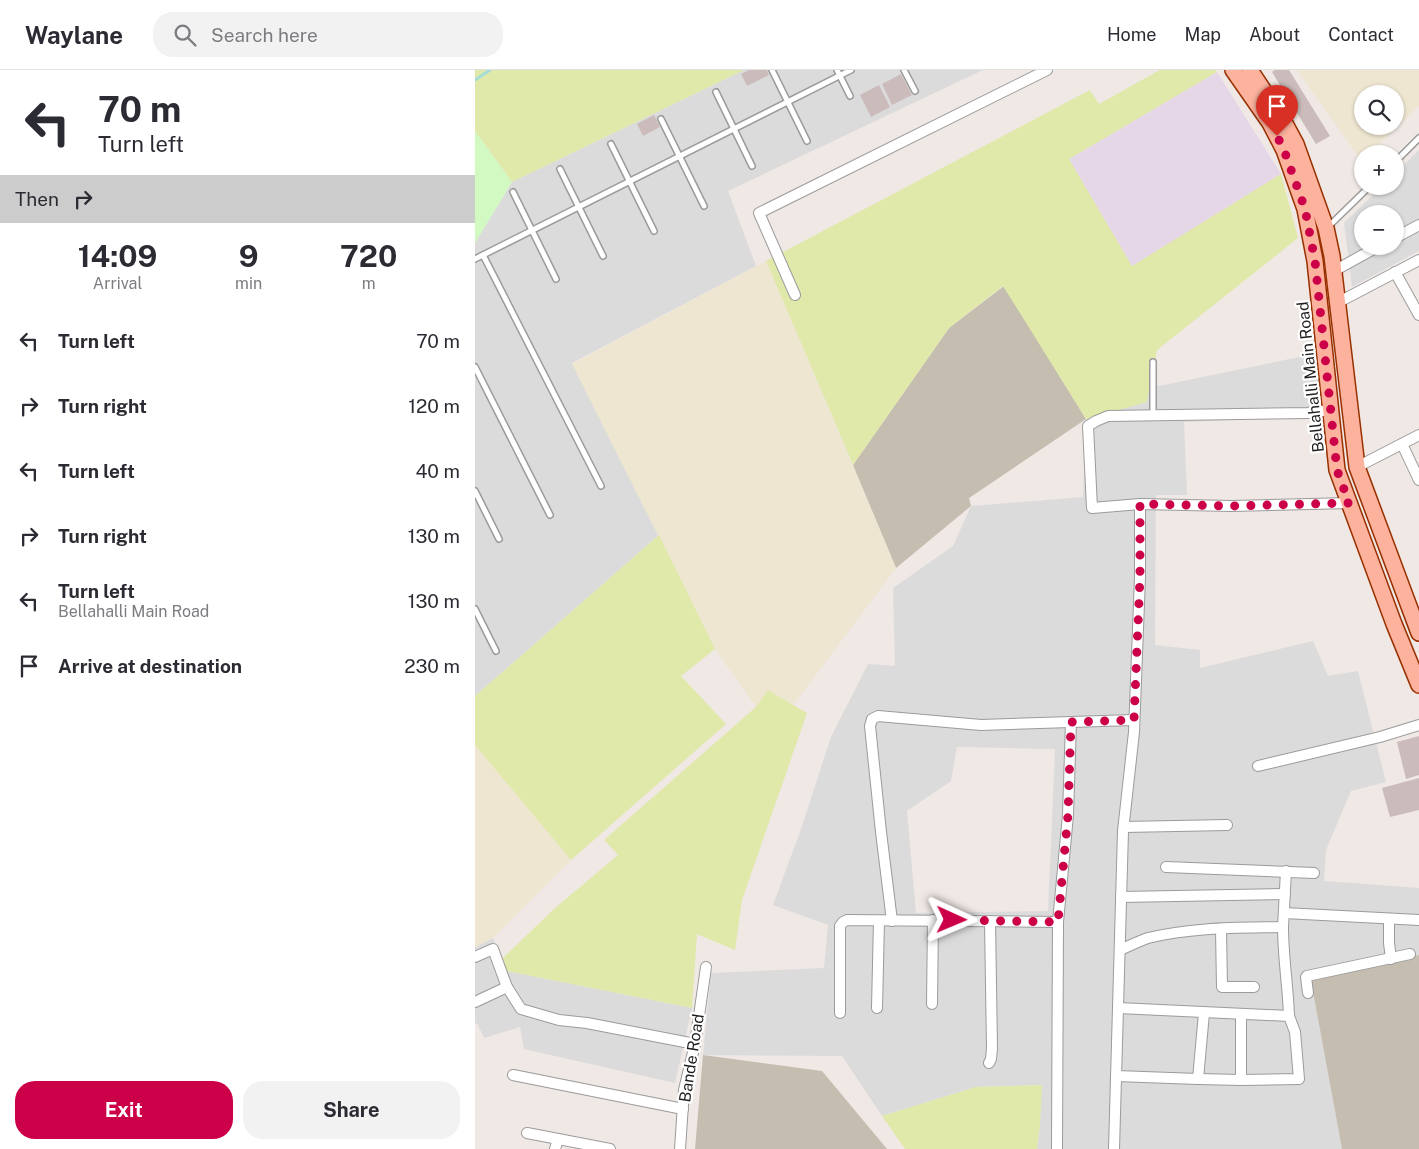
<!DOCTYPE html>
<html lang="en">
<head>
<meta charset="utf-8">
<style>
	body { margin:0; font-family:"Public Sans",sans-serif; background:#f2f2f3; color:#2b2b33; height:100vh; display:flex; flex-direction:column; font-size:19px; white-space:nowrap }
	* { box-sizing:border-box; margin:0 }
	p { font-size:16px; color:#7c7c81 }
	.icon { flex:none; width:28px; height:28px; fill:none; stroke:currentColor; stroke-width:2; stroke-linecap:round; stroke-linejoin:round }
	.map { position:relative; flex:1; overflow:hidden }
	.sheet { display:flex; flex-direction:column; background:#fff; width:475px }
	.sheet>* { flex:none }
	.hud { background:#fff; color:#2b2b33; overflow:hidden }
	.buttons { position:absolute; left:879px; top:15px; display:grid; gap:10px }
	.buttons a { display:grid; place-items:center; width:50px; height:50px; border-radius:50%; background:#fff; box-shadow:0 1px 4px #0004; font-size:25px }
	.pin { position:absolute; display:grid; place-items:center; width:42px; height:42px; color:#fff; margin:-51px -21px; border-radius:50% 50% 50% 0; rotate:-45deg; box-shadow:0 0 5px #0007 }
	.pin .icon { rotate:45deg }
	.me { position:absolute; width:55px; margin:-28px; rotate:91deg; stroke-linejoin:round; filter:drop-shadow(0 0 4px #0008) }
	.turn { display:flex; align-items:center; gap:18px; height:105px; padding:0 15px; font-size:22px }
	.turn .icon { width:65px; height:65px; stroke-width:2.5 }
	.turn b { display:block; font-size:35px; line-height:42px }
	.then { display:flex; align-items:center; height:48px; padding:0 15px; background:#0003; gap:10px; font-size:19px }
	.eta { display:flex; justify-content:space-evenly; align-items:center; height:85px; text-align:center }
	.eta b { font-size:30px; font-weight:700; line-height:35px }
	.action { display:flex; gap:10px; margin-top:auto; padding:10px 15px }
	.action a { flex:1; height:58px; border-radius:20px; background:#cc0048; color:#fff; font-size:20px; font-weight:700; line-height:58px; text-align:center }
	.action a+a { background:#f2f2f3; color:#2b2b33 }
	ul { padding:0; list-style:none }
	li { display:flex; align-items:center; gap:15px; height:65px; padding:0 15px }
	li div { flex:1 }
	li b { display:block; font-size:19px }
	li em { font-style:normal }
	header { display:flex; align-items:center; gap:30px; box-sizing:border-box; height:70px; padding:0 25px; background:#fff; border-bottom:1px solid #e1e1e2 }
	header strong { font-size:24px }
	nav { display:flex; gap:28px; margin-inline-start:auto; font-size:18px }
	.search { width:350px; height:45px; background:#f2f2f3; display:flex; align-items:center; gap:12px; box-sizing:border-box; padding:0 18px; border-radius:20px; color:#7c7c81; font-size:19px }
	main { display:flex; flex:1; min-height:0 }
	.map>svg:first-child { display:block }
	.residential { fill:#dcdbdc; fill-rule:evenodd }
	.industrial { fill:#e5d6e8 }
	.construction { fill:#c4bdb0 }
	.farmland { fill:#eee6d0; fill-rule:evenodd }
	.grass { fill:#e0e9aa }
	.park { fill:#d1f9c1 }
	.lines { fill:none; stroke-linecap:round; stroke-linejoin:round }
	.stream { stroke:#a5ddd6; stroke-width:3 }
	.building { fill:#cbbcbb }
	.lane-casing { stroke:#9b9b9b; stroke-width:8 }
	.street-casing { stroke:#9b9b9b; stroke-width:12 }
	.primary-casing { stroke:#983000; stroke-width:18 }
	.lane { stroke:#fff; stroke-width:5 }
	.street { stroke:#fff; stroke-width:10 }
	.primary { stroke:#fcb29d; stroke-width:15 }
	.route { stroke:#cc0048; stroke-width:9; stroke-dasharray:0 16.2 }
	.labels { text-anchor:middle; stroke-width:4.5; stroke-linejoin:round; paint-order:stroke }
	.street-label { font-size:16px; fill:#1e1e1e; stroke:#fff }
</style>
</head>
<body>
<header>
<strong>Waylane</strong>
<div class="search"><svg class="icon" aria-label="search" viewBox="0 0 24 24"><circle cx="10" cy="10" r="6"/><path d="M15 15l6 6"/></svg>Search here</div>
<nav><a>Home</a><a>Map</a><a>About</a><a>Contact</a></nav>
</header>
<main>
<section class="sheet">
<div class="hud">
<div class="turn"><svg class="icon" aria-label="left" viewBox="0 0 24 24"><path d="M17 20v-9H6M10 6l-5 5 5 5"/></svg><div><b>70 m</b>Turn left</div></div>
<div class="then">Then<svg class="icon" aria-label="right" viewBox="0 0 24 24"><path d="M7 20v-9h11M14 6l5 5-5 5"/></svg></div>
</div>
<div class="eta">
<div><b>14:09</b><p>Arrival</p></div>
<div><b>9</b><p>min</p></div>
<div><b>720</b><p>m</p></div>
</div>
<ul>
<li><svg class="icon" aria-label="left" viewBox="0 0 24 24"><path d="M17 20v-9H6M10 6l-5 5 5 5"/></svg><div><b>Turn left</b></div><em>70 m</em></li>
<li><svg class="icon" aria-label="right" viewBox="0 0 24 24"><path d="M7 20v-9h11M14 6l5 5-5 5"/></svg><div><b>Turn right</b></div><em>120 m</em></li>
<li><svg class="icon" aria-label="left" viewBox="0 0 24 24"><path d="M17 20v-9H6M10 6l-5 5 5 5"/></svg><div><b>Turn left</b></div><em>40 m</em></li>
<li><svg class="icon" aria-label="right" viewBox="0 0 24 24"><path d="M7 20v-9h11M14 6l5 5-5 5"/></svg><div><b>Turn right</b></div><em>130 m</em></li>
<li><svg class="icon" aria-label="left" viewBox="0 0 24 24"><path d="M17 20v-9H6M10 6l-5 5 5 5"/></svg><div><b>Turn left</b><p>Bellahalli Main Road</p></div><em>130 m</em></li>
<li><svg class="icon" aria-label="arrive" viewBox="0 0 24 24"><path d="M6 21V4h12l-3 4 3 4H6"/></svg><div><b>Arrive at destination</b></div><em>230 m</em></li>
</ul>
<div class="action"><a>Exit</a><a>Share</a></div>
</section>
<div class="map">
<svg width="944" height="1079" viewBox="0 0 944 1079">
	<rect width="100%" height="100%" fill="#efe8e4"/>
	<!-- residential -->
	<g class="residential">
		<path d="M269,0H508L253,121L281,196L97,293L184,465L0,626V173L37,112Z"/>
		<path d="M944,80V181L877,217L869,153L907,116H920V104ZM888,144H920V176H888Z"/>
		<path d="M844,283L849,346L709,352L712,425H681L680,575L725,580V598L838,571L853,606L883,601L911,712L876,721L851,780L849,811L944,818V885L836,911L867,1079H562L565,1055L566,1015L501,1017L407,1046L367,986L228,985L236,903L349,898L353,855L298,835L325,762L356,667L393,594L420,596L418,518L478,476L496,436L608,427L611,349L671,332L674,318ZM482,677L580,679L573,841L441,843L432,741L476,711Z"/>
		<path d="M18,868L32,901L217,938L200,1013L49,979L45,957L9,968L2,953L0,954V877Z"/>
	</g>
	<!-- industrial -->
	<path class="industrial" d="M742,2L806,104L657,197L594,89Z"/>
	<!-- construction -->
	<g class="construction">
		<path d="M529,216L611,349L494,428L496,436L421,498L378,395L474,258Z"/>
		<path d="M944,885V1079H867L836,911Z"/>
		<path d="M228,985L347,1001L412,1079H220Z"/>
	</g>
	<!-- farmland -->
	<g class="farmland">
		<path d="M822,0H944V36L893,84H888L886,90ZM888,24H920V56H888Z"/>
		<path d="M291,191L421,498L319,634L293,620L281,637L240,579L97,294Z"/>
		<path d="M0,675L96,790L18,868L0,877Z"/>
	</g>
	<!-- grass -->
	<g class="grass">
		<path d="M0,0H269L37,112L0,61Z"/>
		<path d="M685,0H741L742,2L594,89L657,196L806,104L823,168L682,280L672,332L611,349L528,216L474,258L378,395L291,191L615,20L624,34Z"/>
		<path d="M184,465L240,579L206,606L251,654L96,790L0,675V626Z"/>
		<path d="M293,620L332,643L267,830L260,880L222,864L217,938L32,901L27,889L79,839L143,785L129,770L281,637Z"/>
		<path d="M567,1015L565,1055L562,1079H430L407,1046L501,1017Z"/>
	</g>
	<!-- park -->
	<path class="park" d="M0,61L37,112L0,173Z"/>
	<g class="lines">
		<!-- stream -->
		<path class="stream" d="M0,10L15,0"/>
	</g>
	<!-- building -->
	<g class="building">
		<path d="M274,0H292L294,5L272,16L266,4Z"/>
		<path d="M800,0H814L855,66L841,74L797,2Z"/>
		<path d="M426,4L437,25L417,35L407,14Z"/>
		<path d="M404,15L415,37L396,47L385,25Z"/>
		<path d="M179,45L185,57L168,66L162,54Z"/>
		<path d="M944,666V705L931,709L922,672Z"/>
		<path d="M944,708V740L915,747L907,718Z"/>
	</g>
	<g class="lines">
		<!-- lane casing -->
		<g class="lane-casing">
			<g id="lane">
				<path d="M297,0L332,71"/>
				<path d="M362,0L375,26"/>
				<path d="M429,0L440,21"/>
				<path d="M241,22L277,96"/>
				<path d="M186,49L229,136"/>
				<path d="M136,74L179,161"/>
				<path d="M920,92L944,68"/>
				<path d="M85,99L128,186"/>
				<path d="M38,122L81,209"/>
				<path d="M854,156L895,116"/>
				<path d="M8,185L126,416"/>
				<path d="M0,189L376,0"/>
				<path d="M678,292V345"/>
				<path d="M0,297L75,445"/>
				<path d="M0,421L24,469"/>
				<path d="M0,539L21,581"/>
			</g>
		</g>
		<!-- street casing -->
		<g class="street-casing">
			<g id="street">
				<path d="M920,168L944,155"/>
				<path d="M859,201L904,176"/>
				<path d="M920,202L944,245"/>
				<path d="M320,225L284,143L572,0"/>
				<path d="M862,233L944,190"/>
				<path d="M856,340L833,343L633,346L621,351L613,356L617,438L665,434L756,436L875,433"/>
				<path d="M927,374L944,410"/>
				<path d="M882,397L944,365"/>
				<path d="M783,696L905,667L944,655"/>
				<path d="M649,757L752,755"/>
				<path d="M691,797L839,803"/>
				<path d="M646,827L810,824"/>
				<path d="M809,843L944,850"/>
				<path d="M914,849V873L916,889"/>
				<path d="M417,851L406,762L395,656L397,649L403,646L506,655L659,650"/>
				<path d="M746,859L747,917H779"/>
				<path d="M645,880C654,876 664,871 673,868C718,857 763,858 808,857L811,801"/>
				<path d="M0,887L18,879L32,917L46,939L84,950L112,953L220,974"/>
				<path d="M833,923L831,907L832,906L935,884"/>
				<path d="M0,932L32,917"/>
				<path d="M457,934L458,850"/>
				<path d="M402,938L404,851"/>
				<path d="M643,938L814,946C813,916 808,887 808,857"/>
				<path d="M365,943V856L368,852L372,850L583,852"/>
				<path d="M514,993L516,989L517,978L515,851"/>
				<path d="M38,1005L208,1039"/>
				<path d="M641,1006L723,1009L729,943"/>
				<path d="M723,1009L766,1010V944"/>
				<path d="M766,1010L824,1009L820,962L814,946"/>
				<path d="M52,1063L135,1079"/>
				<path d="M80,1079L83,1069"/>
				<path d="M205,1079L209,1020L220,974L231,897"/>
				<path d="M582,1079L583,852L593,745L596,652"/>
				<path d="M639,1079L648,761L659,662L665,507V434"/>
			</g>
		</g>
		<!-- primary casing -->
		<g class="primary-casing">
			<g id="primary">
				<path d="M758,0L795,53L809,80L830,139L840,191L862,400L919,554L944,615"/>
				<path d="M775,0L807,48L821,74L851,158L857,186L882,397L944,563"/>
			</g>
		</g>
		<!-- lane -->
		<use href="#lane" class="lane"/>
		<!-- street -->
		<use href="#street" class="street"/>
		<!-- primary -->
		<use href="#primary" class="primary"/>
	</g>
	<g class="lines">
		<!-- route -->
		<path class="route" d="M477,850L583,852L593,745L596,652L659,650L665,507V434L756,436L874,433L862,400L840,191L830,139L809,80L802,66"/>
	</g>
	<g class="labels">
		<!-- street labels -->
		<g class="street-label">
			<text transform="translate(835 307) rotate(-96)" y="6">Bellahalli Main Road</text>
			<text transform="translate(216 988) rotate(-81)" y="6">Bande Road</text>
		</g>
	</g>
</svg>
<div class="buttons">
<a><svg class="icon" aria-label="search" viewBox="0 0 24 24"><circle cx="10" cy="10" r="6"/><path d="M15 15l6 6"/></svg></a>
<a>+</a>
<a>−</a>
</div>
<div class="pin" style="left:802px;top:66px;background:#d93025"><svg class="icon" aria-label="arrive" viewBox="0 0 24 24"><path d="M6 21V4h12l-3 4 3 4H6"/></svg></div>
<svg class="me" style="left:477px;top:850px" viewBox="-20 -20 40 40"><path d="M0-17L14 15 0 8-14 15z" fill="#cc0048" stroke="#fff" stroke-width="4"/></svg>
</div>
</main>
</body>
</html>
